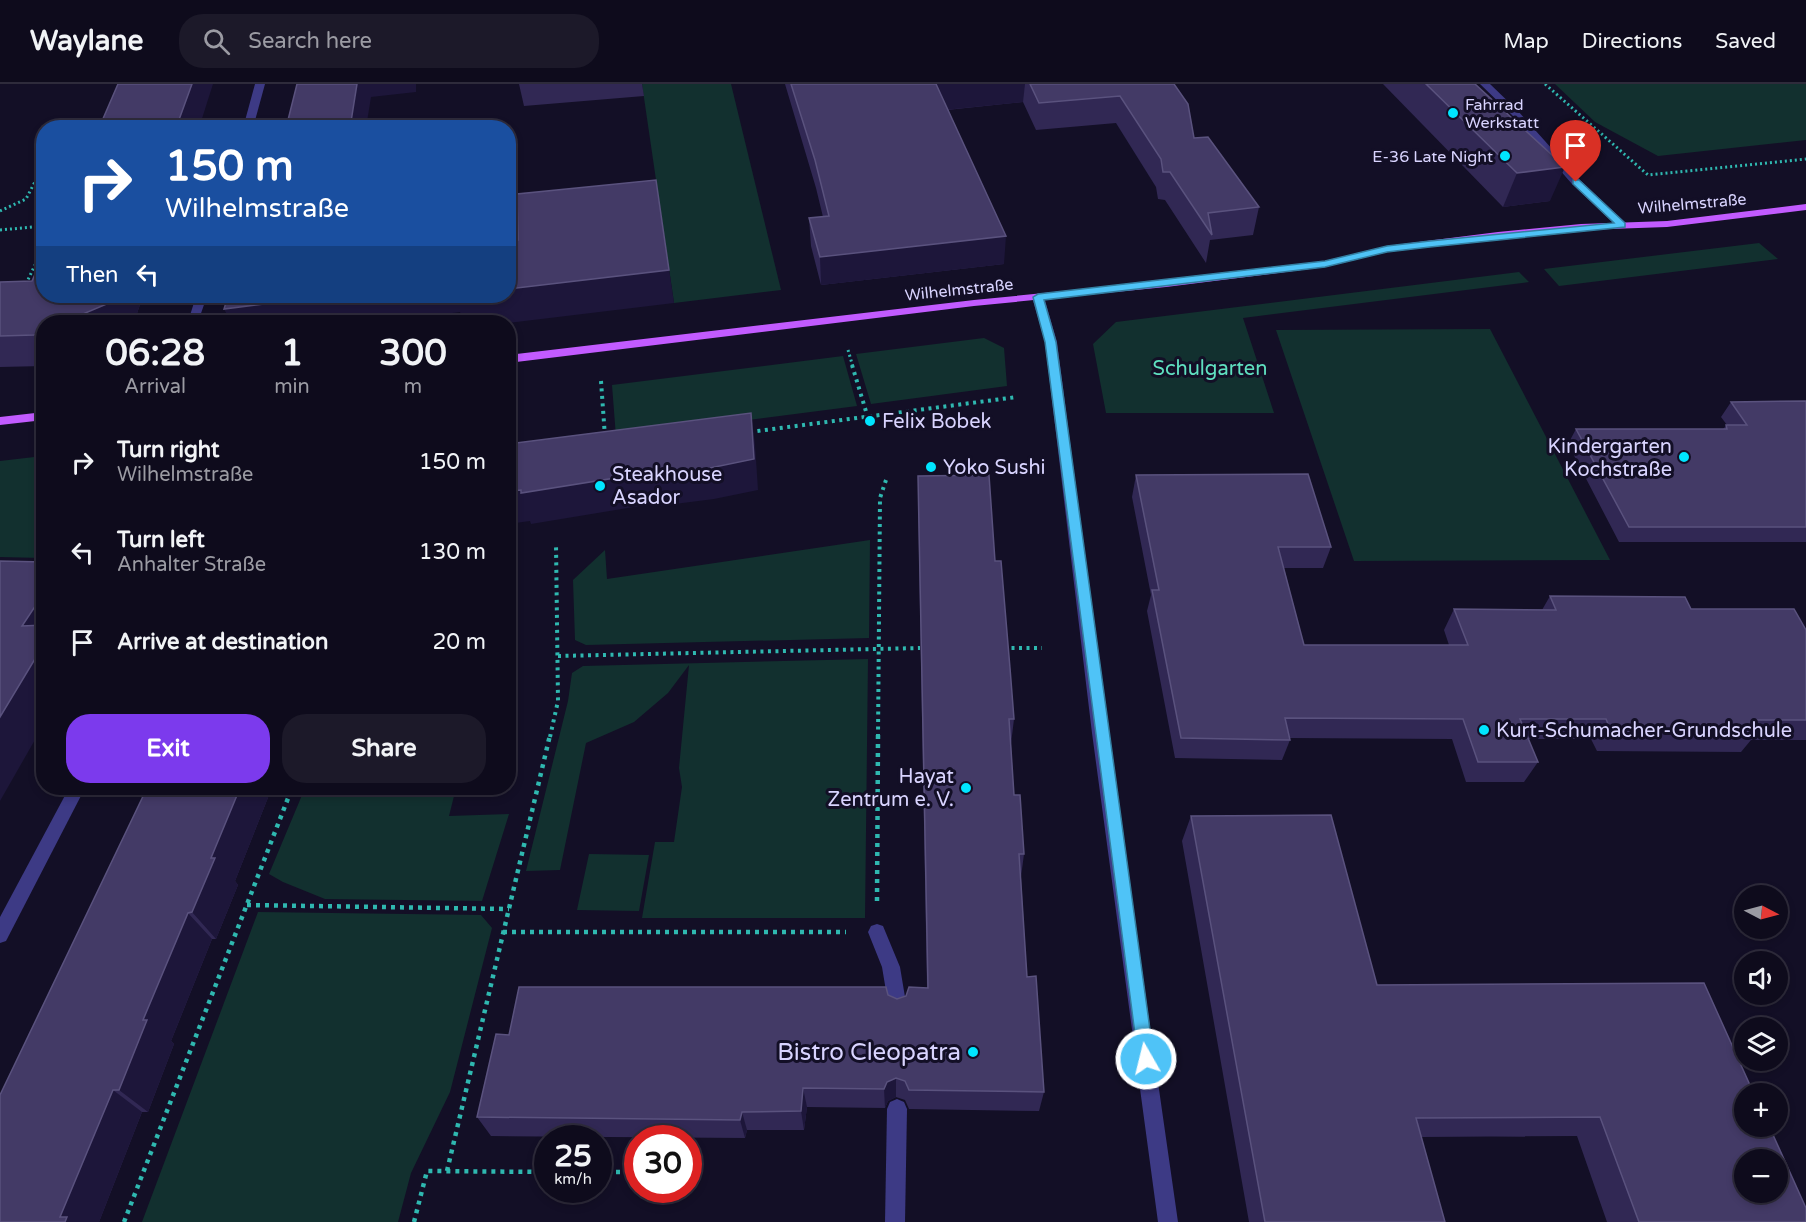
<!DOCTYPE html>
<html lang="en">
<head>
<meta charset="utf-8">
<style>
	body { margin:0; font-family:"Varela Round",sans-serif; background:#1c1929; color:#f1f3f6; height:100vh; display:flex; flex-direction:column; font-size:22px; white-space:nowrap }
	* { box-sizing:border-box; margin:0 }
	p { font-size:20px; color:#9b9ba3 }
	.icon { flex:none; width:33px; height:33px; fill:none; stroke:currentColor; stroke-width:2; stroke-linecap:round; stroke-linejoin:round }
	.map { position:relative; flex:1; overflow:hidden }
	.details { position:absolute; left:36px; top:231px; width:480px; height:480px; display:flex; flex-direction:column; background:#0e0b1c; border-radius:24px; box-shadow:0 3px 9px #0003,0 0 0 2px #2e2b3b }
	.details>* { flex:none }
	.top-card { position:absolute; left:36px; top:36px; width:480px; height:183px; border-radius:24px; box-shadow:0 3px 9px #0003,0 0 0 2px #2e2b3b; background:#1a4fa0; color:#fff; overflow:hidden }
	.needle { width:39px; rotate:96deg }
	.buttons { position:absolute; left:1734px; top:801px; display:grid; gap:12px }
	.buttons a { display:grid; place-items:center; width:54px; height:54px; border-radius:50%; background:#0e0b1c; box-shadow:0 3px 9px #0003,0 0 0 2px #2e2b3b; font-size:30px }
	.speed { position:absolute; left:534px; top:1041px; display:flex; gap:12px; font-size:30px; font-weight:700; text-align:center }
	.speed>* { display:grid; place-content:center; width:78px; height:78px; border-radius:50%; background:#0e0b1c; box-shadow:0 3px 9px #0003,0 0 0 2px #2e2b3b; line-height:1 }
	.speed small { font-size:15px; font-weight:400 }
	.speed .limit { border:9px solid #d22; background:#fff; color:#111 }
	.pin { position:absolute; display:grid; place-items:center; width:51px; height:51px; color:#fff; margin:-62px -26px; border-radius:50% 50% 50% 0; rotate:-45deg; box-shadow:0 0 6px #0007 }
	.pin .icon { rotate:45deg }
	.me { position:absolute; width:66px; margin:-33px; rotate:352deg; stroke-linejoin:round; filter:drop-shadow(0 0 4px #0008) }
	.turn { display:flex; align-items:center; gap:21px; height:126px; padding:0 30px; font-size:27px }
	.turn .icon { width:78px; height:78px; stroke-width:2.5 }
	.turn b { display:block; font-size:42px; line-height:51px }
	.then { display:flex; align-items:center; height:57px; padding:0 30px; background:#0003; gap:12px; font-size:22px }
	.eta { display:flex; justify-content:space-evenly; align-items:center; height:102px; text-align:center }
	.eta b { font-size:36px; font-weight:800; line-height:42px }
	.action { display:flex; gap:12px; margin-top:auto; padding:12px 30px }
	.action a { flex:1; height:69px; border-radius:24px; background:#7c3aed; color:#fff; font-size:24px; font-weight:800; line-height:69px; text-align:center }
	.action a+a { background:#1c1929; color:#f1f3f6 }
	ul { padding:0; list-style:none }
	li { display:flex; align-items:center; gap:18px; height:90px; padding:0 30px }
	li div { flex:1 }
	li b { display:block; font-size:22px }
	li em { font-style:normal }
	header { display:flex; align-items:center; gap:36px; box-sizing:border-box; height:84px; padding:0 30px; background:#0e0b1c; border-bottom:2px solid #2e2b3b }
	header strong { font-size:28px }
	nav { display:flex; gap:33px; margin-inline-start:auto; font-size:21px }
	.search { width:420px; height:54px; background:#1c1929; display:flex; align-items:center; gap:15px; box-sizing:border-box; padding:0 21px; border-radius:24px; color:#9b9ba3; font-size:22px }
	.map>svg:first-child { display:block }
	.green { fill:#12302f }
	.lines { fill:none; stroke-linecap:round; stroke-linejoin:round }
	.path-far2 { stroke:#2fb8b0; stroke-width:3; stroke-dasharray:2 3; stroke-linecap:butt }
	.path-far1 { stroke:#2fb8b0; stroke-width:4; stroke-dasharray:3 4.5; stroke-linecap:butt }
	.path { stroke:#2fb8b0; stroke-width:4.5; stroke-dasharray:4 5; stroke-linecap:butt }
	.minor { fill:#3d3a85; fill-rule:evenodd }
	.major { fill:#c25bff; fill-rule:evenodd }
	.wall { fill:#312854 }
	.shaded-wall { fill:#1d163a }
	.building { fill:#433a66; stroke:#5a527e; stroke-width:1.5; fill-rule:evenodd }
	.route { fill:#4fc3f7; stroke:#337fa1; stroke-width:1.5 }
	.poi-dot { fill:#00e5ff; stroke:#130f26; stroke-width:2 }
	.labels { text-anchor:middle; stroke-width:6; stroke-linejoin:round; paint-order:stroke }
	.far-poi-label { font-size:16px; fill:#d9d4ff; stroke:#130f26; text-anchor:start }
	.far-street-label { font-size:16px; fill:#d9d4ff; stroke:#130f26 }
	.park-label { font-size:20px; fill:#5fe0c0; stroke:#130f26 }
	.poi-label { font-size:20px; fill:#d9d4ff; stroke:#130f26; text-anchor:start }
	.near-poi-label { font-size:24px; fill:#d9d4ff; stroke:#130f26; text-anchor:end }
</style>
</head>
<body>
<header>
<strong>Waylane</strong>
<div class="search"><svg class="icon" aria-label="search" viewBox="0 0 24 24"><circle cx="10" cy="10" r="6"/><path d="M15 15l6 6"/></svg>Search here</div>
<nav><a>Map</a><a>Directions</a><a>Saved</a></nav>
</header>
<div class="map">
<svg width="1806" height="1138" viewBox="0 0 1806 1138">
	<rect width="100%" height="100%" fill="#130f26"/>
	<!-- green -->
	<g class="green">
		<path d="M642,0H731L781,206L674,219Z"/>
		<path d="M1555,0H1806V56L1658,72L1595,38Z"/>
		<path d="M1759,159L1778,175L1559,202L1544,185Z"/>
		<path d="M1519,188L1529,198L1243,234L1274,329H1106L1093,260L1116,238Z"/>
		<path d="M1490,245L1610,476L1354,477L1276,246Z"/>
		<path d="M984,254L1004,264L1007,302L871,320L856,270Z"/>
		<path d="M843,272L857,322L616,353L612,301Z"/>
		<path d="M43,372V474L0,473V377Z"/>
		<path d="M870,456L869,554L586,561L575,556L573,496L605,466L607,495Z"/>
		<path d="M868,575L865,834H642L655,758H674L682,703L679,684L689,581L668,609L634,638L586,659L560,786L526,787L568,617L572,589L583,582Z"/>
		<path d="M305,704H456L449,732L509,730L482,817L325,815L283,798L269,790Z"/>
		<path d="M589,770L649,771L639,827L577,826Z"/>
		<path d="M258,828L481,831L492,844L450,1008L411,1089L398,1138H142Z"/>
	</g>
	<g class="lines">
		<!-- path-far2 -->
		<g class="path-far2">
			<path d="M1545,0L1648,91L1806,75"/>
			<path d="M0,127L26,115L38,92H44"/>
			<path d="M0,146L44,142"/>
			<path d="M26,200L44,162"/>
			<path d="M848,266L853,283"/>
		</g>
		<!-- path-far1 -->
		<g class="path-far1">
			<path d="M852,281L871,344"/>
			<path d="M601,297L605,353"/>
			<path d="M750,348L1017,313"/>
			<path d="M1004,564H1042"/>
			<path d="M558,572L920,564"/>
			<path d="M550,653L558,617L556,460"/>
			<path d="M878,653L880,414L886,396"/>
		</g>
		<!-- path -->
		<g class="path">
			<path d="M877,817L878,651"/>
			<path d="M247,821L509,825"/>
			<path d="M503,848H846"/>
			<path d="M447,1087L550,651"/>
			<path d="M598,1088H638"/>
			<path d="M124,1138L292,704"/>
			<path d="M414,1138L427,1087L548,1088"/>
		</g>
		<!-- minor -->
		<g class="minor">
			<path d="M255,0H265L253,44H243Z"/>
			<path d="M1480,0H1490L1518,27L1580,96L1626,139V143H1618L1572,100L1512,31Z"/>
			<path d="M1038,210L1044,213L1057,258L1108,649L1178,1138H1158L1092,649L1045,258L1032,213Z"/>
			<path d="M196,212H207L198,238H188Z"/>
			<path d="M69,704H85L6,857L0,859V833Z"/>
			<path d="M877,840L883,842L900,883L907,925L905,931L898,934L891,931L889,925L882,883L868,848L871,842Z"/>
			<path d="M897,1015L904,1018L907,1025L905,1138H885L887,1025L890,1018Z"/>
		</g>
		<!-- major -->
		<g class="major">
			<path d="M1806,120V126L1667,143L1581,146L1498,154L1387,168L1325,183L1166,203L974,222L508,279V271L974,216L1166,197L1325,177L1387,162L1498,148L1581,140L1667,137Z"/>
			<path d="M44,328V336L0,341V333Z"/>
		</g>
	</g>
	<!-- wall -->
	<g class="wall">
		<path d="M519,0H642L644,12L524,22Z"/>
		<path d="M785,0H1174L1194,54L1259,123L1253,151L1210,156L1206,179L1165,116L1158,115L1156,103L1116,39L1036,46L1023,18L947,26L1004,180L821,201L811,162L809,134L823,133L816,104Z"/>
		<path d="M1383,0H1475L1550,117L1503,123Z"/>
		<path d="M0,198L44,212H143L134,238H44V282L0,283Z"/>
		<path d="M1806,317V458H1619L1568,360L1576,345H1723L1727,341L1721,333L1731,318Z"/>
		<path d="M1136,391L1331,463L1323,484H1284L1304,561H1449L1444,546L1454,525L1542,526L1550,512L1691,525L1806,546V656H1751L1741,668L1597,667L1591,655H1528L1538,678L1524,698H1466L1452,655L1290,654V656L1282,676L1175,674L1147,527L1151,511L1132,413Z"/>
		<path d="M918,392L995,477L1014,635L1011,660L1014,711L1024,770L1021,793L1027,893L1044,1008L1039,1027L909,1025L905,1016L896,1013L888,1017L885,1024L807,1023L804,1046H747L745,1054L491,1052L477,1033L509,951L888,911L897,915L927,904L918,418Z"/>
		<path d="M147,704H277L274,711H269L235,797L238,801L216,855H212L171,957L174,960L148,1028H142L99,1138H0Z"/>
		<path d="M1191,732L1377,901L1806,1138H1607L1577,1052L1421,1053L1445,1138H1249L1182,757Z"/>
	</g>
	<!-- shaded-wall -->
	<g class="shaded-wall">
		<path d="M192,0H213L199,44H176Z"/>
		<path d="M357,0H416V8L371,13L366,44H350Z"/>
		<path d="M936,0H1025L1023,18L935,27Z"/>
		<path d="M1565,83L1550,117L1503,123L1517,89Z"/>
		<path d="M656,96L674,219L508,239L463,238L460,228L384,238H231L224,225L328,212H508V205Z"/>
		<path d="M1006,152L1004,180L821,201L820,173Z"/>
		<path d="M116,212H143L134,238H64Z"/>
		<path d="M44,247V266L34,251Z"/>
		<path d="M751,329L755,360L758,406L714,415L659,422L658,419L531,440L530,437L508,440V407Z"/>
		<path d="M44,509V640L0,717V633L22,542Z"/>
		<path d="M240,704H264L269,711L235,797L238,801L216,855L192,828L211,774Z"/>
		<path d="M269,704H277L274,711Z"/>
		<path d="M188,829L212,855L171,957L174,960L148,1028L119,1006L143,936Z"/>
		<path d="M896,994V1013L888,1017L885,1024L884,1005L887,998Z"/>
		<path d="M803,1004L807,1023L804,1046L801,1027Z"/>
		<path d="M113,1006L142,1028L99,1138H65L60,1133Z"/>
		<path d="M742,1028L747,1046L745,1054L740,1036Z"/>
	</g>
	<!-- building -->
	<g class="building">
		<path d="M118,0H192L176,44H99Z"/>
		<path d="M297,0H357L350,44H286Z"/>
		<path d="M791,0H936L1006,152L820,173L809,134L829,132L815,76Z"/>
		<path d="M1030,0H1174L1188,20L1194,54L1208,53L1259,123L1208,129L1212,151L1170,88H1163L1161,75L1120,12L1039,19Z"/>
		<path d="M1426,0H1475L1565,83L1517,89Z"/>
		<path d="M656,96L669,186L508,205V157L518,156L517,110Z"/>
		<path d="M44,170V212H116L114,217L64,238H44V247L34,251L0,252V198L32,197Z"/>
		<path d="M228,212H328L224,225Z"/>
		<path d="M1806,317V443H1629L1576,345H1727L1726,341H1747L1731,318Z"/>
		<path d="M751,329L754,375L710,384L653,391V388L521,409V406L508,407V360Z"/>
		<path d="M1308,390L1331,463H1278L1304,561H1468L1454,525L1556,526L1550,512L1685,513L1691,525H1794L1806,546V636H1752L1758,648L1611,647L1606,635H1520L1538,678H1478L1463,635L1285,634L1290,656L1181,654L1152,506H1159L1136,391Z"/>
		<path d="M989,391L995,477H1001L1010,584L1014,635H1009L1014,711H1020L1024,770H1019L1027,893L1036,892L1044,1008L909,1006L905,997L896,994L887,998L884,1005L803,1004L801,1027L742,1028L740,1036L477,1033L496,950L509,951L519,903H886L888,911L897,915L906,912L909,903L928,904L918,392Z"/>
		<path d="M0,477L44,478V509L22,542L44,541V560L0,633Z"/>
		<path d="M147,704H240L211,774H215L192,828L188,829L143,936H147L119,1006H113L60,1133H67L65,1138H0V1011Z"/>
		<path d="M1331,731L1377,901L1704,899L1754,1010H1744V1042H1769L1806,1124V1138H1639L1600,1033L1416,1034L1445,1138H1265L1191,732ZM1744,1076H1778V1108H1744Z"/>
	</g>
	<!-- route -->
	<path class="route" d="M1573,96H1579L1625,139V143L1430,163L1387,168L1325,183L1044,216L1056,258L1154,975L1152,981L1146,984L1139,981L1045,258L1033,213L1038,210L1325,177L1387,162L1430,157L1614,139L1573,100Z"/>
	<!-- markers -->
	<g class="poi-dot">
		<circle cx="1453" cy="29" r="6"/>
		<circle cx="1505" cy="72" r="6"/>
		<circle cx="870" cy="337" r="6"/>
		<circle cx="1684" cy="373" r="6"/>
		<circle cx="931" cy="383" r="6"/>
		<circle cx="600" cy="402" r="6"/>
		<circle cx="1484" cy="646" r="6"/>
		<circle cx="966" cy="704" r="6"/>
		<circle cx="973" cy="968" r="6"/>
	</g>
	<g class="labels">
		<!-- far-poi labels -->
		<g class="far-poi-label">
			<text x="1465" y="26">Fahrrad<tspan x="1465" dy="18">Werkstatt</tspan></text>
			<text x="1493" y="78" text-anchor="end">E-36 Late Night</text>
		</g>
		<!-- far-street labels -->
		<g class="far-street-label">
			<text transform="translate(1692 119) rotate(-5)" y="6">Wilhelmstraße</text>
			<text transform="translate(959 205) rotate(-6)" y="6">Wilhelmstraße</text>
		</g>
		<!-- park labels -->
		<g class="park-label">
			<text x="1210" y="291">Schulgarten</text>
		</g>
		<!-- poi labels -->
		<g class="poi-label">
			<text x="882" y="344">Felix Bobek</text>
			<text x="1672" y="369" text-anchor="end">Kindergarten<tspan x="1672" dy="23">Kochstraße</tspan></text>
			<text x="943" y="390">Yoko Sushi</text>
			<text x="612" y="397">Steakhouse<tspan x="612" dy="23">Asador</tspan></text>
			<text x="1496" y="653">Kurt-Schumacher-Grundschule</text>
			<text x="954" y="699" text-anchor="end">Hayat<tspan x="954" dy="23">Zentrum e. V.</tspan></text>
		</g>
		<!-- near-poi labels -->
		<g class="near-poi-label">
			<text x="961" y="976">Bistro Cleopatra</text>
		</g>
	</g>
</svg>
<div class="buttons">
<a><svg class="needle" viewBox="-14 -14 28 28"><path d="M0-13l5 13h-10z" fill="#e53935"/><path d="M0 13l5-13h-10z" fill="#9b9ba3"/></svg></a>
<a><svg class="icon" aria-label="sound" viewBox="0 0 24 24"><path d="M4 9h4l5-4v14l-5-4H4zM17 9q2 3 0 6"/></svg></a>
<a><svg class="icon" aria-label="layers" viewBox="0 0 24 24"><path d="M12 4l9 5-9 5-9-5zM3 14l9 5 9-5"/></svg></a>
<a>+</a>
<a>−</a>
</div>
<div class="speed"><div>25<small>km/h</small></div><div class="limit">30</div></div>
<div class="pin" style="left:1576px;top:98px;background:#d93025"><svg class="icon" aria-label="arrive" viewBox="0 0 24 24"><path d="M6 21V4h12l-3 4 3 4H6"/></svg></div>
<svg class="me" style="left:1146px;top:975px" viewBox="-20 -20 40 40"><circle r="17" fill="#4fc3f7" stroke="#fff" stroke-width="3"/><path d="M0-11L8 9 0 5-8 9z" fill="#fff"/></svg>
<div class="top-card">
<div class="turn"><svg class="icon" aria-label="right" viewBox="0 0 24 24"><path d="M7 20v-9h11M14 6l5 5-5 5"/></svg><div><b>150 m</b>Wilhelmstraße</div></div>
<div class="then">Then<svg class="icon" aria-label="left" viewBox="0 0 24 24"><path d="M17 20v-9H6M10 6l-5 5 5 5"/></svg></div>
</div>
<section class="details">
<div class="eta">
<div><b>06:28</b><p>Arrival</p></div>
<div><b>1</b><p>min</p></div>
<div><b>300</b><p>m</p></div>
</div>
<ul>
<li><svg class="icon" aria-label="right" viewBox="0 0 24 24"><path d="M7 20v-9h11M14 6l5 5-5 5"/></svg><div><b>Turn right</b><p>Wilhelmstraße</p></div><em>150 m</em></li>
<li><svg class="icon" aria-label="left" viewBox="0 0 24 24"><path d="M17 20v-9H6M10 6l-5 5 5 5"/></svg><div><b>Turn left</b><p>Anhalter Straße</p></div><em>130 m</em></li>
<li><svg class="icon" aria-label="arrive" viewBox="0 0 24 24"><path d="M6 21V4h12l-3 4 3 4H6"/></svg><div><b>Arrive at destination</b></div><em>20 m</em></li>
</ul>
<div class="action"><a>Exit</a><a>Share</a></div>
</section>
</div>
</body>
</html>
